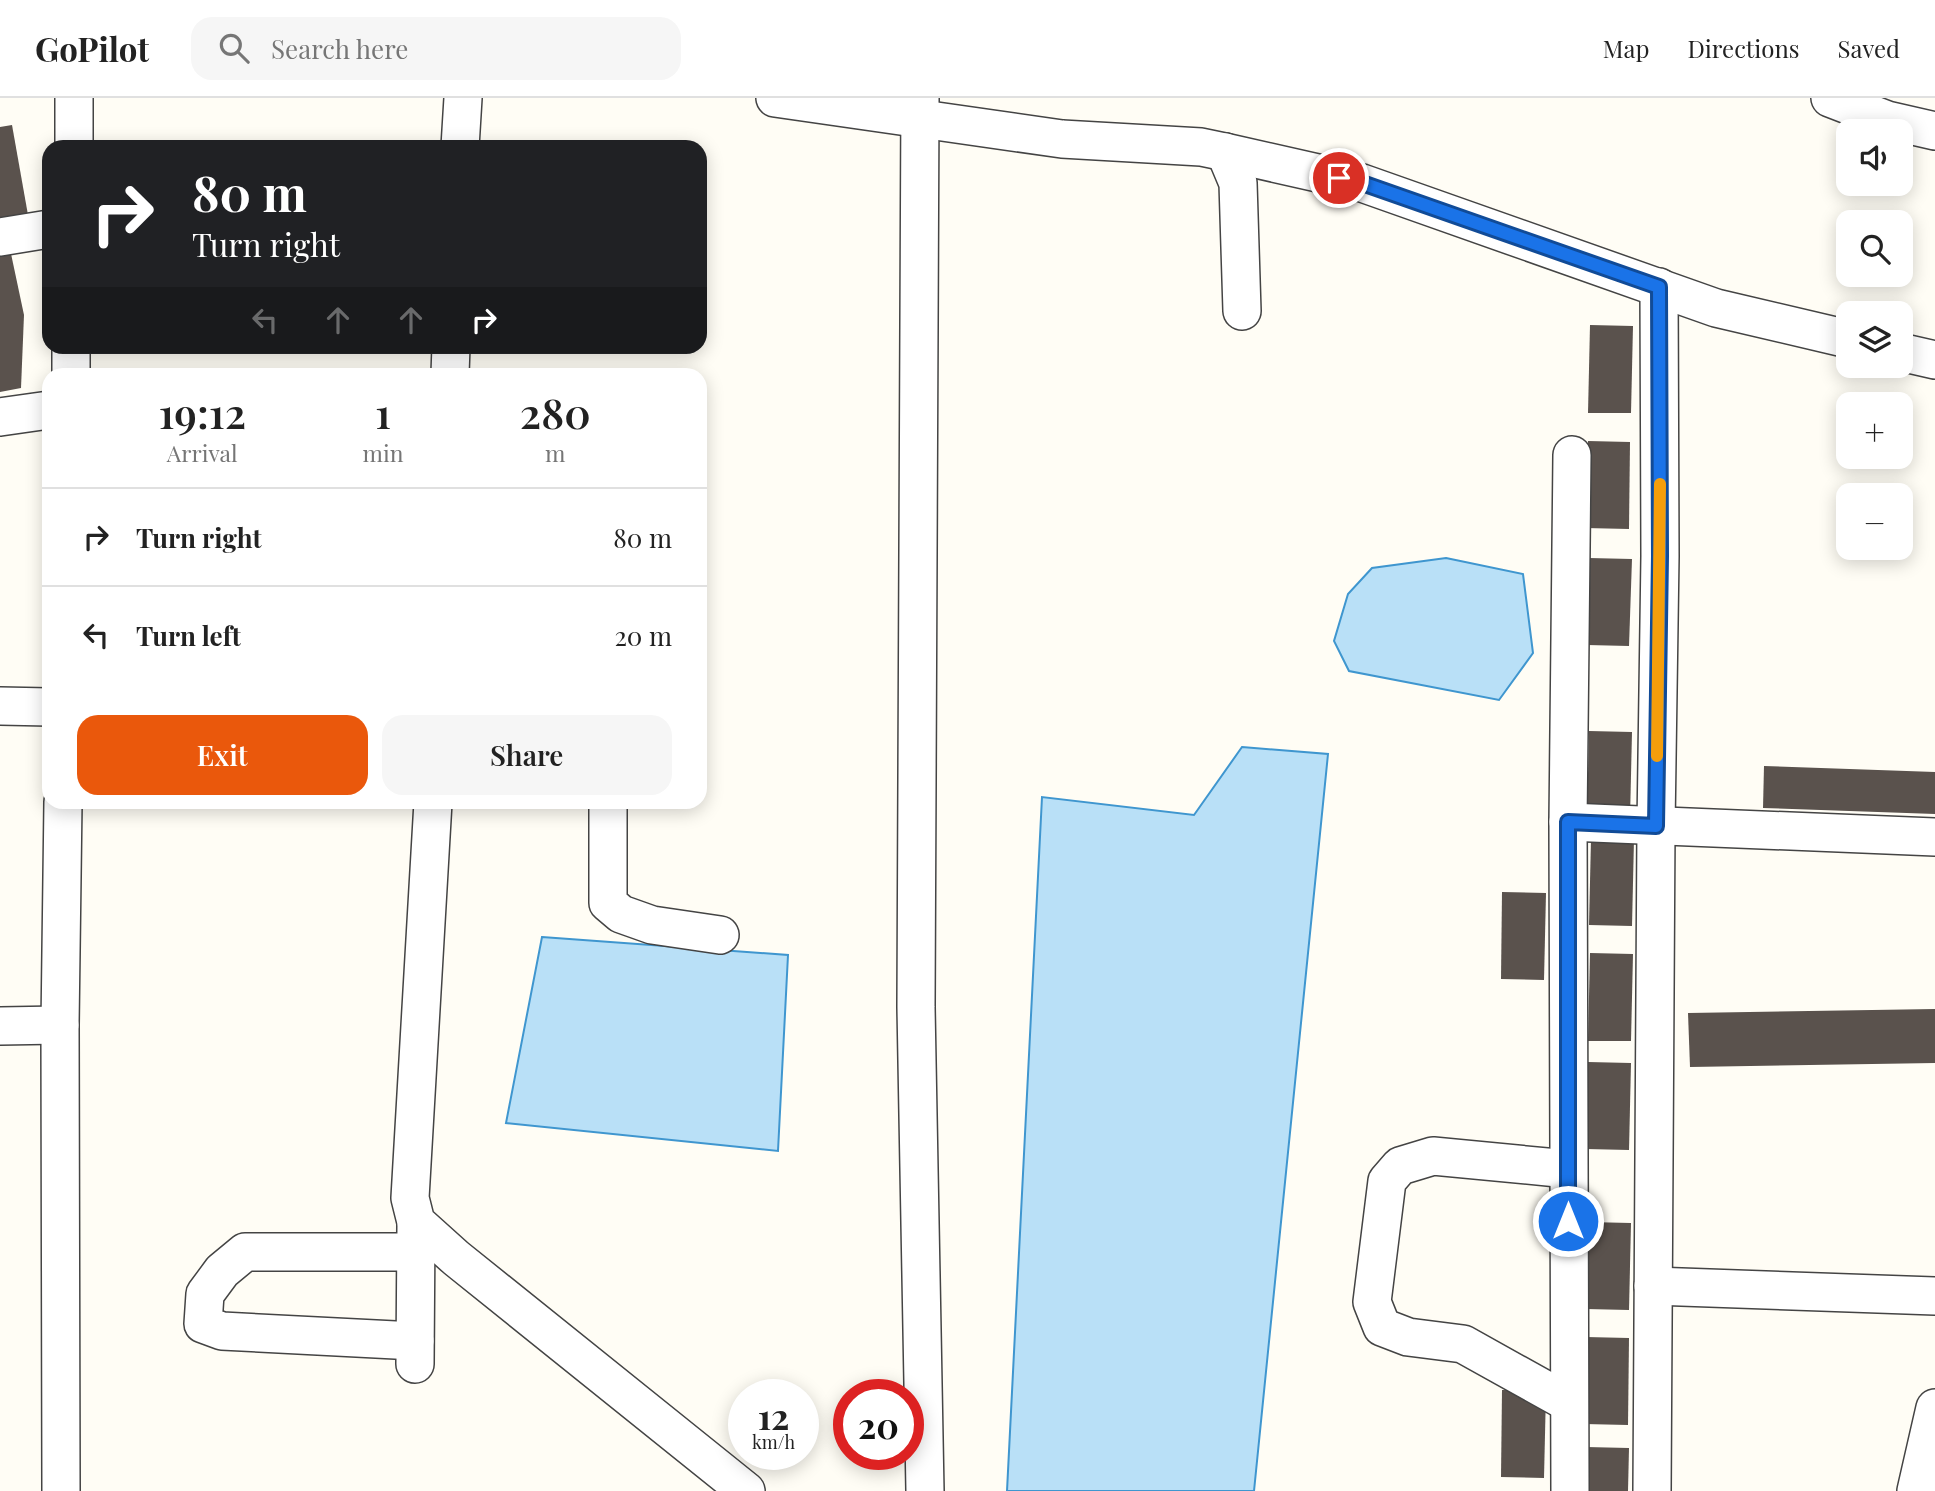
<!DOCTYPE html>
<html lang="en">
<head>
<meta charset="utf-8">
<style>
	body { margin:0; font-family:"Playfair Display",serif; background:#f6f6f6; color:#222; height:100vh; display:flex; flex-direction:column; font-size:26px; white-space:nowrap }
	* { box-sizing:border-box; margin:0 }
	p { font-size:23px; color:#767676 }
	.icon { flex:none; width:38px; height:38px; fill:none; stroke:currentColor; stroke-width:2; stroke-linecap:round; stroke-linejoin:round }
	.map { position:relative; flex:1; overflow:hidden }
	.sheet { position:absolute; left:42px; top:270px; width:665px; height:441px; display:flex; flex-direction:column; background:#fff; border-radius:21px; box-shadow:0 4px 18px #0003 }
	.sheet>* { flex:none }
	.guide { position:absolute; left:42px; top:42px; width:665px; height:214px; border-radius:21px; box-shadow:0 4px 18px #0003; background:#202124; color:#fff; overflow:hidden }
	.controls { position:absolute; left:1836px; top:21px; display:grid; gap:14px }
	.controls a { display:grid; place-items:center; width:77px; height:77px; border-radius:14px; background:#fff; box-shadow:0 4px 18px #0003; font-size:35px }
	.speed { position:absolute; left:728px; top:1281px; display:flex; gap:14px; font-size:35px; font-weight:700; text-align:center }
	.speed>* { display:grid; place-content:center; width:91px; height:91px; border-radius:50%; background:#fff; box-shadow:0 4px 18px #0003; line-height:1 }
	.speed small { font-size:18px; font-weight:400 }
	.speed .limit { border:10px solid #d22; background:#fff; color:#111 }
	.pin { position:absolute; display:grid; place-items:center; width:60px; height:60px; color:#fff; margin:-30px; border:4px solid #fff; border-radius:50%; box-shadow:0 2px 7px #0007 }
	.me { position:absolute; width:77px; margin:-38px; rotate:0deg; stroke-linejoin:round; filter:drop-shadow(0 0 5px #0008) }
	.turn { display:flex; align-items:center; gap:24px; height:147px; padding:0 35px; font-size:32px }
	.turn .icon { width:91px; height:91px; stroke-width:2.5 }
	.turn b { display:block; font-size:49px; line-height:60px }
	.lanes { display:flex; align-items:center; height:66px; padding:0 35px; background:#0003; justify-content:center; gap:35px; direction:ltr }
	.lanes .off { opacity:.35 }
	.eta { display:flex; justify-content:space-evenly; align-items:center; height:119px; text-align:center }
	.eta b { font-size:42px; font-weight:600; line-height:49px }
	.action { display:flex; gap:14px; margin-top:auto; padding:14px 35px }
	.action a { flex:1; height:80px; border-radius:21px; background:#ea580c; color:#fff; font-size:28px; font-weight:600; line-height:80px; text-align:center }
	.action a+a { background:#f6f6f6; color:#222 }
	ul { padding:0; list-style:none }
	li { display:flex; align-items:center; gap:21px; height:98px; padding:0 35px; border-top:2px solid #e0e0e0 }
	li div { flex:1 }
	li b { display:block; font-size:26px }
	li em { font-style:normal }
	header { display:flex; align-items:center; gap:42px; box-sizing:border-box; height:98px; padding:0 35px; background:#fff; border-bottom:2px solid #e0e0e0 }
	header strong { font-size:33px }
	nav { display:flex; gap:38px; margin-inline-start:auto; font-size:24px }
	.search { width:490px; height:63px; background:#f6f6f6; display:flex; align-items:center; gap:18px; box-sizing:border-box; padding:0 24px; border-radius:21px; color:#767676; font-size:26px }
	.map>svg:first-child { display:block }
	.water { fill:#b9e0f7; stroke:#3f96cf; stroke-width:2 }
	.building { fill:#5a524d }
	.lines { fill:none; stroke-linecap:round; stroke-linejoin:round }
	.minor-casing { stroke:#444; stroke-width:40 }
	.minor { stroke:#fff; stroke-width:37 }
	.route-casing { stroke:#114b97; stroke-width:18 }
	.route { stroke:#1a73e8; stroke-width:12 }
	.slow { stroke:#f59e0b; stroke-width:12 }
</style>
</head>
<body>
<header>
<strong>GoPilot</strong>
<div class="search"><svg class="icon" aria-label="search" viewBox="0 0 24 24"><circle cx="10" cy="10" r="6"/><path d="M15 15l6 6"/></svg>Search here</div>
<nav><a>Map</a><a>Directions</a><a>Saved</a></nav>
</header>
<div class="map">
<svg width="1935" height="1393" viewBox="0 0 1935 1393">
	<rect width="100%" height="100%" fill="#fffdf5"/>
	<!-- water -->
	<g class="water">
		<path d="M1446,460L1523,476L1533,555L1499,602L1349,573L1334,543L1348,496L1372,470Z"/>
		<path d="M1242,649L1328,656L1254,1393H1007L1042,699L1194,717Z"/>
		<path d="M542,839L788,857L778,1053L506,1025Z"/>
	</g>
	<!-- building -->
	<g class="building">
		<path d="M12,27L28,117L0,122V29Z"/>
		<path d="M10,151L24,217L21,290L0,294V153Z"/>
		<path d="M1590,227L1633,228L1631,315H1588Z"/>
		<path d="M1588,343L1630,344L1629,431L1585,430Z"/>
		<path d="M1589,460L1632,461L1629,548L1587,547Z"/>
		<path d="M1589,633L1632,634L1630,721L1587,720Z"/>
		<path d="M1764,668L1935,674V716L1763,710Z"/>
		<path d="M1591,741H1634L1632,828L1589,827Z"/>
		<path d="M1502,794L1546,795L1544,882L1501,881Z"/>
		<path d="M1590,855L1633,856L1631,943H1588Z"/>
		<path d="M1935,911V965L1690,969L1688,915Z"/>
		<path d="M1588,964L1631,965L1629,1052L1586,1051Z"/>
		<path d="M1588,1124L1631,1125L1629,1212L1586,1211Z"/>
		<path d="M1586,1239L1629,1240L1628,1327L1584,1326Z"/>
		<path d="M1502,1292L1546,1293L1544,1380L1501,1379Z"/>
		<path d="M1586,1349L1629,1350L1628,1393H1585Z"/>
	</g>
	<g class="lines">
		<!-- minor casing -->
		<g class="minor-casing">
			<g id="minor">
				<path d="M775,0L1062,41L1201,49L1225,54L1362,85L1716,210L1848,241"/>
				<path d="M920,0L916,909L925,1393"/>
				<path d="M1830,0L1887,22L1935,33"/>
				<path d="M74,49V0"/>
				<path d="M460,49L463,0"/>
				<path d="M1225,54L1238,85L1242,213"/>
				<path d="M0,139L49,131"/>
				<path d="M1900,254L1935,262"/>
				<path d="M71,276V248"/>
				<path d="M450,276L451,248"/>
				<path d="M0,319L49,312"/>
				<path d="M0,608L49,609"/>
				<path d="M433,704L410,1100L416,1124L456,1160L746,1393"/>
				<path d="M608,704V805L621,816L652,827L720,837"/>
				<path d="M1568,724L1935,739"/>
				<path d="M0,928L60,927"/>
				<path d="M1568,1071L1433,1058L1400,1068L1387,1083L1372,1204L1382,1229L1408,1239L1463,1246L1569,1305"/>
				<path d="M1653,1188L1935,1198"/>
				<path d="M415,1243L222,1233L203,1226L205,1196L222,1173L245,1154H416"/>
				<path d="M415,1266L416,1128"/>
				<path d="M61,1393L60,927L63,704"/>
				<path d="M1570,1393L1568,724L1572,357"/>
				<path d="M1652,1393L1656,728L1660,458L1659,189"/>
				<path d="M1916,1393L1935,1310"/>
			</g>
		</g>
		<!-- minor -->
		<use href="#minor" class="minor"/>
	</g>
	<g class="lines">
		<!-- route casing -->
		<g class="route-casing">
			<path id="route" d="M1339,80L1362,85L1659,189L1660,458L1656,728L1568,724V1123"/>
		</g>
		<!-- route -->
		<use href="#route" class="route"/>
		<!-- slow -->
		<path class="slow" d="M1657,658L1660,386"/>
	</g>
</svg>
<div class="controls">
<a><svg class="icon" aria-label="sound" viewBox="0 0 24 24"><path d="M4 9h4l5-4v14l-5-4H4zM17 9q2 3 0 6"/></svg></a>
<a><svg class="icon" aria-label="search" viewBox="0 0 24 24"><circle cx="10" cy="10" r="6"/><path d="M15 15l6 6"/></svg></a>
<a><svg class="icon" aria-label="layers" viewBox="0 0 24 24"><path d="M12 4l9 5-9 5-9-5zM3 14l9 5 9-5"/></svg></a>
<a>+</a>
<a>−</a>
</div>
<div class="speed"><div>12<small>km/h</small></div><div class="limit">20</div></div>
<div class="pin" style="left:1339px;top:80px;background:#d93025"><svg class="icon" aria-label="arrive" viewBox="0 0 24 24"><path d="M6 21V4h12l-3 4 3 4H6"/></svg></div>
<svg class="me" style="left:1568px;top:1123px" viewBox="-20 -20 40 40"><circle r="17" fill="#1a73e8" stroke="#fff" stroke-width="3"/><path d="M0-11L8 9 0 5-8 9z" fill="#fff"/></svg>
<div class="guide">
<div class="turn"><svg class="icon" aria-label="right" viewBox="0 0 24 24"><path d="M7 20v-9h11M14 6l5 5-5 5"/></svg><div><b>80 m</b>Turn right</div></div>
<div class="lanes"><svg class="icon off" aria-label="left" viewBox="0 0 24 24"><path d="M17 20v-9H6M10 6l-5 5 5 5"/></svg><svg class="icon off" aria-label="ahead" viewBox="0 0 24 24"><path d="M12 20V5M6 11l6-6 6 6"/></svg><svg class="icon off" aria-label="ahead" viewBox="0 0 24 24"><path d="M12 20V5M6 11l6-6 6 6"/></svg><svg class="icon" aria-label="right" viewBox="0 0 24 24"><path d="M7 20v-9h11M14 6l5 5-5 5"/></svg></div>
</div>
<section class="sheet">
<div class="eta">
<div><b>19:12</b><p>Arrival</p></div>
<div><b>1</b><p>min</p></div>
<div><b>280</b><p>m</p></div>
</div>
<ul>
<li><svg class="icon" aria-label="right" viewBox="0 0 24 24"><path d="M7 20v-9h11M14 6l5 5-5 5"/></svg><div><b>Turn right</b></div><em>80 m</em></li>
<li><svg class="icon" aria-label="left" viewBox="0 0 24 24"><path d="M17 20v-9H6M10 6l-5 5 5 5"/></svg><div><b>Turn left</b></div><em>20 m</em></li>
</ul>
<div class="action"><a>Exit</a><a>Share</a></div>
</section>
</div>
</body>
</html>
